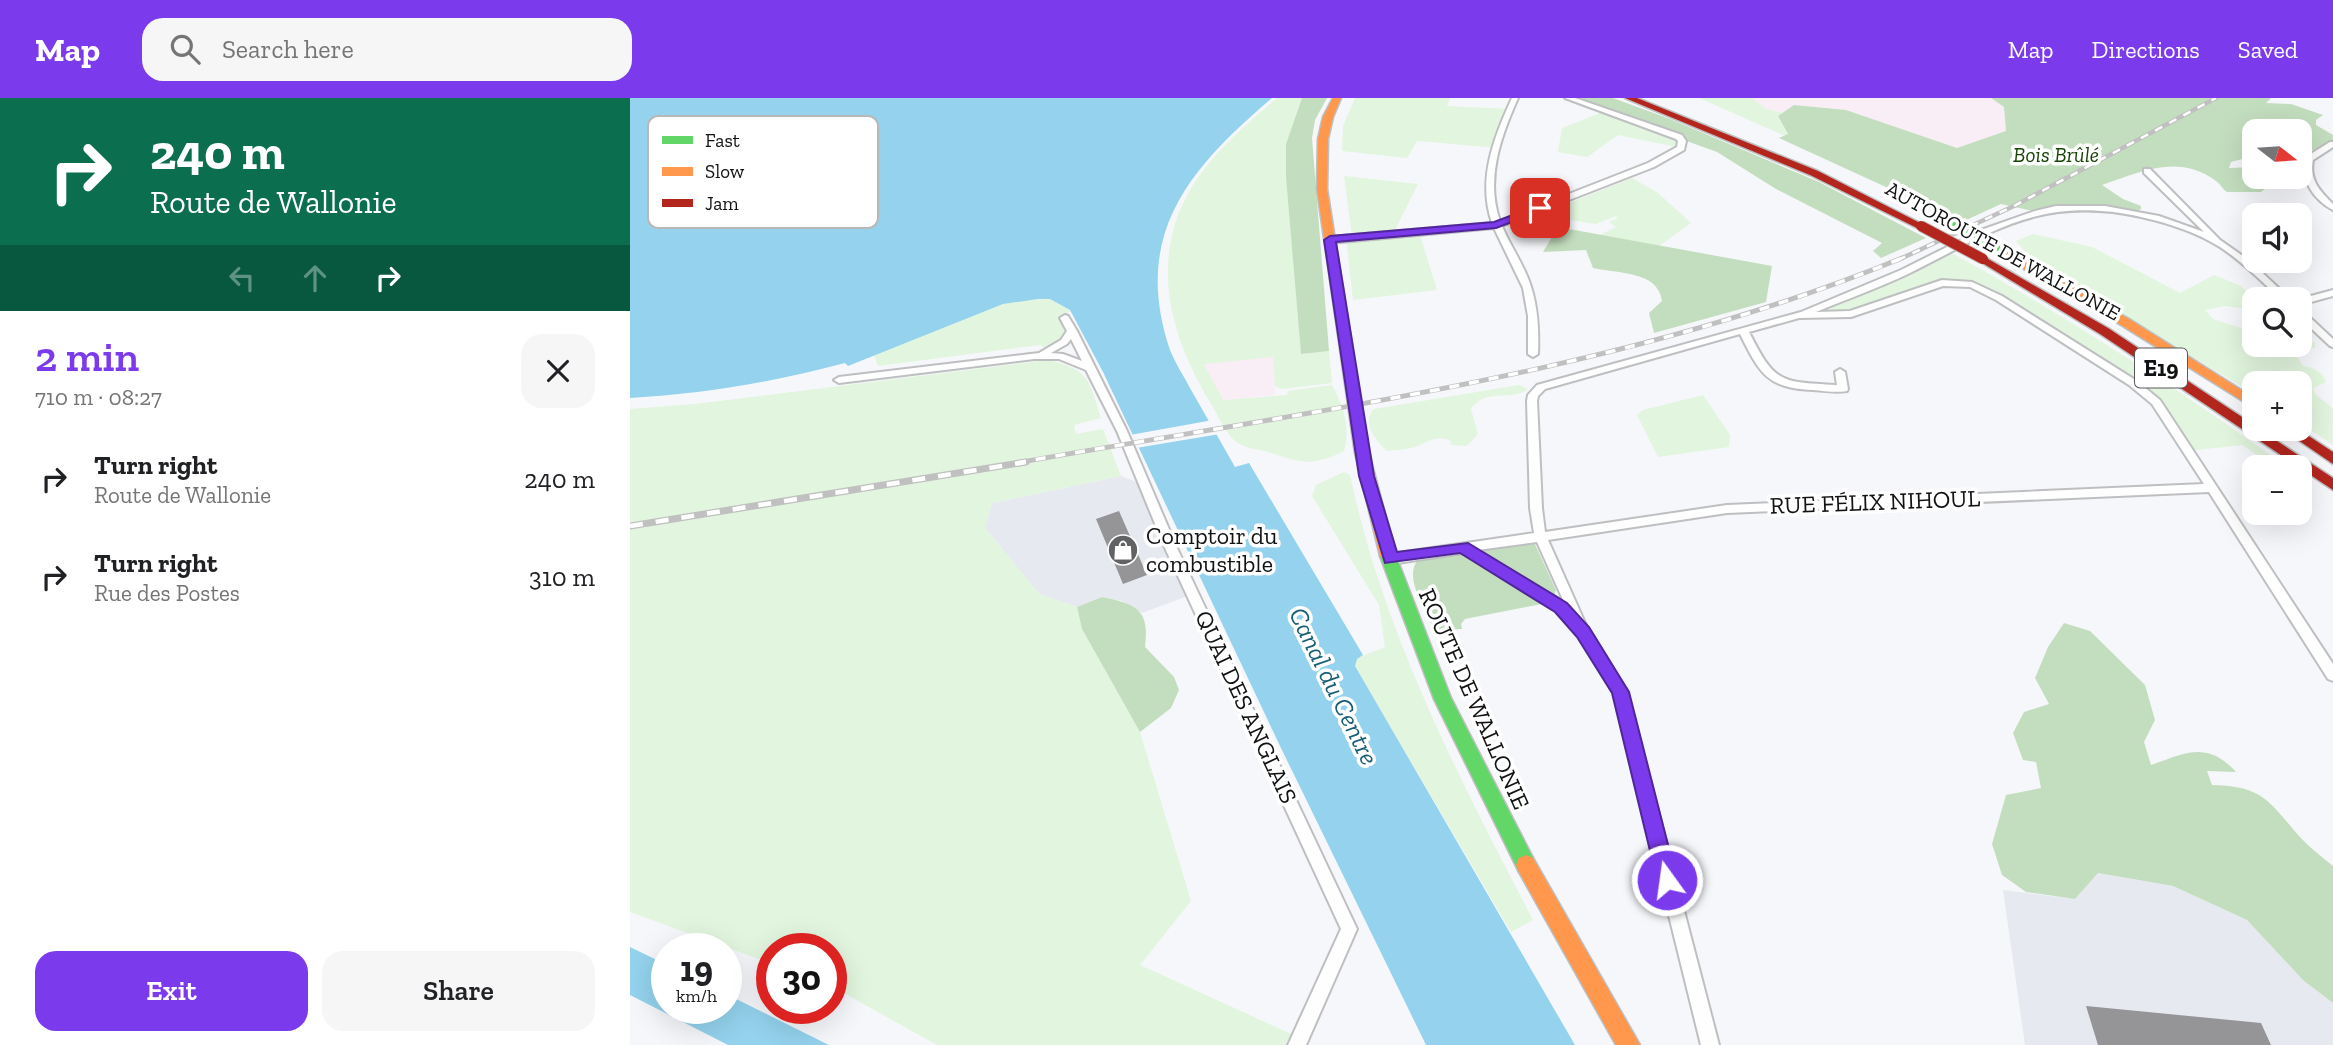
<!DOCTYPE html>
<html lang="en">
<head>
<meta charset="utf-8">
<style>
	body { margin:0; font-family:"Zilla Slab",serif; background:#f6f6f6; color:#202124; height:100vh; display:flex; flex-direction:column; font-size:26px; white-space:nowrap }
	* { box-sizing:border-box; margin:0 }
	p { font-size:23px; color:#757577 }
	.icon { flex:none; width:38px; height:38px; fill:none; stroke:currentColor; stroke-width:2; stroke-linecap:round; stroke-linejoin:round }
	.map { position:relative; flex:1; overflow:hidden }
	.sheet { display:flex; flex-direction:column; background:#fff; width:630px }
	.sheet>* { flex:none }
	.banner { background:#0b6e4f; color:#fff; overflow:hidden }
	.needle { width:46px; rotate:107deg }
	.fabs { position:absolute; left:1612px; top:21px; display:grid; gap:14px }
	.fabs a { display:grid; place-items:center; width:70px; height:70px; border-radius:14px; background:#fff; box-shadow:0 7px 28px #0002; font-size:35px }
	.speed { position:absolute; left:21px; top:835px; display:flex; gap:14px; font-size:35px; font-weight:700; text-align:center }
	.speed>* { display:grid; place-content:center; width:91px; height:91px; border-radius:50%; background:#fff; box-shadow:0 7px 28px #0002; line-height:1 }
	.speed small { font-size:18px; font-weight:400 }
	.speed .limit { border:10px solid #d22; background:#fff; color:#111 }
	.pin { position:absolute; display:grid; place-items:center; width:60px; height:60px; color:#fff; margin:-30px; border-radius:14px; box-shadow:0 4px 10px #0006 }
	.me { position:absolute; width:77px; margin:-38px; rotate:346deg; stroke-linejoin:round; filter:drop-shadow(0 0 5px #0008) }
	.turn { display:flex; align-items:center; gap:24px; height:147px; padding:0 35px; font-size:32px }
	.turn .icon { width:91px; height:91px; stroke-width:2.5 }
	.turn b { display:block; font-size:49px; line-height:60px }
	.lanes { display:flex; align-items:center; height:66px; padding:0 35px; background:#0003; justify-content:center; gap:35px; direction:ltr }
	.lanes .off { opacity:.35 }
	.round { display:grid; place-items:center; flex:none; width:74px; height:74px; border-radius:21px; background:#f6f6f6 }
	.summary { display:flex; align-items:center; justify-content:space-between; height:119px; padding:0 35px }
	h1 { font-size:42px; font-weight:600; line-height:52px; color:#7c3aed }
	.primary-button { display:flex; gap:14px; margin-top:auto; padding:14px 35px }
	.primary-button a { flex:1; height:80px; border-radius:21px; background:#7c3aed; color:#fff; font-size:28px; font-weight:600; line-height:80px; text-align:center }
	.primary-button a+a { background:#f6f6f6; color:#202124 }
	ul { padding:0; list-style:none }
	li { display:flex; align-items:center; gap:21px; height:98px; padding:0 35px }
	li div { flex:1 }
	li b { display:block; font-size:26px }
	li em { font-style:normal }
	header { display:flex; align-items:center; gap:42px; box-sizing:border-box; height:98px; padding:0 35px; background:#7c3aed; color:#fff }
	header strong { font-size:33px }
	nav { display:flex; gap:38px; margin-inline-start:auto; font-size:24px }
	.search { width:490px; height:63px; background:#f6f6f6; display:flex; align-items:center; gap:18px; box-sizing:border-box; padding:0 24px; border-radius:21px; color:#757577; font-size:26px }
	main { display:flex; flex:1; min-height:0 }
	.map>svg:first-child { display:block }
	.built { fill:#e7e9f1 }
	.industrial { fill:#f9edf6 }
	.green { fill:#e2f5de }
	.forest { fill:#c3debe }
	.water { fill:#94d2ed }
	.pier { fill:#f6f7fa }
	.building { fill:#959597 }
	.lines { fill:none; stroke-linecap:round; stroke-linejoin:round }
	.street-casing { stroke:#bebfc1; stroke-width:4 }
	.fast-casing { stroke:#bebfc1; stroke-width:3 }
	.slow-casing { stroke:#bebfc1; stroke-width:3 }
	.jam-casing { stroke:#bebfc1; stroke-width:3 }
	.street { fill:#fefefe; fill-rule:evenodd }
	.fast { fill:#63d668; fill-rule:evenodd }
	.slow { fill:#ff974d; fill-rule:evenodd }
	.jam { fill:#b3261e; fill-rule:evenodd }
	.rail-far2-casing { stroke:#c0c0c1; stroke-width:4.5 }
	.rail-far1-casing { stroke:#c0c0c1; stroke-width:5 }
	.rail-casing { stroke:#c0c0c1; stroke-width:7 }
	.rail-far2 { stroke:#fff; stroke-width:2.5; stroke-dasharray:8; stroke-linecap:butt }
	.rail-far1 { stroke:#fff; stroke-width:3.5; stroke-dasharray:10; stroke-linecap:butt }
	.rail { stroke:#fff; stroke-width:4.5; stroke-dasharray:13; stroke-linecap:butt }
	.fast-bridge-casing { stroke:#c1bab7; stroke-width:12; stroke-linecap:butt }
	.jam-bridge-casing { stroke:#c1bab7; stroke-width:12; stroke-linecap:butt }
	.fast-bridge { stroke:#63d668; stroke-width:10 }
	.jam-bridge { stroke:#b3261e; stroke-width:10 }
	.route { fill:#7c3aed; stroke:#51269a; stroke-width:2 }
	.labels { text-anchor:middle; stroke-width:7; stroke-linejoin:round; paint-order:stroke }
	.far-park-label { font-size:21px; font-style:italic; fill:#164404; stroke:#fff }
	.far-street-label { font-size:21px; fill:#111213; stroke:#fff }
	.shield { fill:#fff; stroke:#58595a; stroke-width:2 }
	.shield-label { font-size:23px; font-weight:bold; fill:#111213 }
	.street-label { font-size:24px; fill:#111213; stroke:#fff }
	.poi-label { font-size:24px; fill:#111213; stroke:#fff; text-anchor:start }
	.water-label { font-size:26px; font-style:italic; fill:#175d76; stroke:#fff }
	.key { fill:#fff; stroke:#b8b8b8; stroke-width:2 }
	.key-label { font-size:19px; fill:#111213 }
</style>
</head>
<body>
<header>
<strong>Map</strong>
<div class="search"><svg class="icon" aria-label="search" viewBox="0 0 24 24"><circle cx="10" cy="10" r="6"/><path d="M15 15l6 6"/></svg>Search here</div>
<nav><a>Map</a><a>Directions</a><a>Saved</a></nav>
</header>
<main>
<section class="sheet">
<div class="banner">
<div class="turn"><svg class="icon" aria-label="right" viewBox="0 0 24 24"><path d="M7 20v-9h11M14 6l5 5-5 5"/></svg><div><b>240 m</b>Route de Wallonie</div></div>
<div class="lanes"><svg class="icon off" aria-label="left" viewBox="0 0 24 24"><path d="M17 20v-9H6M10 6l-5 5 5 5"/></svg><svg class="icon off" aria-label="ahead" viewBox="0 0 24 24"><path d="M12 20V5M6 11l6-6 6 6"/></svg><svg class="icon" aria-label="right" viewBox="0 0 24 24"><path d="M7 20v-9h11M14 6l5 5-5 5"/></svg></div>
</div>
<div class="summary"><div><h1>2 min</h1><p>710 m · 08:27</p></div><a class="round"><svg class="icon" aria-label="close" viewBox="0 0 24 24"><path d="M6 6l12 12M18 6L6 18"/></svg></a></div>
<ul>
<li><svg class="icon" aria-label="right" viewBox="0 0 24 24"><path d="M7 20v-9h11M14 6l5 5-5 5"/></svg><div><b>Turn right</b><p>Route de Wallonie</p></div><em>240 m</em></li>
<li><svg class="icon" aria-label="right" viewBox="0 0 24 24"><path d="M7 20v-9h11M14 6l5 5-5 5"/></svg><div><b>Turn right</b><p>Rue des Postes</p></div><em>310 m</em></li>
</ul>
<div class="primary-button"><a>Exit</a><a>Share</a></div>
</section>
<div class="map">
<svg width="1703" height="947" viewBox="0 0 1703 947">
	<rect width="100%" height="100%" fill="#f6f7fa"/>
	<!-- built -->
	<g class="built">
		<path d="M491,378L515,387L563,496L512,515L492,503L472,499L447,509L409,496L355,430L362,405Z"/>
		<path d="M1468,775L1543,788L1617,822L1674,883L1703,905V947H1395L1373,792L1445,801Z"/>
	</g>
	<!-- industrial -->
	<g class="industrial">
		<path d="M1122,0H1361L1374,9L1376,34L1327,50L1216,12L1164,7L1154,15L1136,11Z"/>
		<path d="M643,259L645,297L592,302L574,265Z"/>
	</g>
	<!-- green -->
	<g class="green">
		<path d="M647,0H672L656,46V80L671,256L699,253L702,285L652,291L645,288L643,259L574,266L593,302L657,297L658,293L702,287C713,305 721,333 714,353C678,371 669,363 634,353C624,351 612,349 604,342C596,335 590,321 584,311C550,256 525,192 545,126C562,72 606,35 647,0Z"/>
		<path d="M725,0H820L817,8L881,11L869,50L787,43L777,60L712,53L713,28Z"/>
		<path d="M1069,0H1122L1136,11L1154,15L1148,18L1158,37L1155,38Z"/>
		<path d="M975,13L1049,39L1051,50L988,37L957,59L928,54L932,30Z"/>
		<path d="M714,78L788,86L763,136L789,134L807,192L723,202L716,140L722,139Z"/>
		<path d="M1002,80L1028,95L1061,125L1029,148L970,137L986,129L979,124L988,120L986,118L966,126L909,117Z"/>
		<path d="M1403,136L1462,149L1550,195L1584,177L1611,188L1624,201V212L1595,208L1575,212L1583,221L1624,234V247H1670V238L1685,245V250H1674L1665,256L1673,268C1684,270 1692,273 1696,284L1683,290L1686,297L1703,310V347L1670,325V285H1624V296L1405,165L1386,143Z"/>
		<path d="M1322,155C1439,220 1549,291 1657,369H1644L1612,347L1559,353L1548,334L1503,285L1342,187L1312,185L1221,216L1169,217Z"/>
		<path d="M420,201L441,213L432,217L442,233L415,250L410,247L248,268L244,257L373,206L392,202Z"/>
		<path d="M417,262C459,271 459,281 471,320L444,327L446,336L473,331L491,378L362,405L355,430L409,496L447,509L452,531L510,634L561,803L510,867L668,939L664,947H307L201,888V850H142V866L0,814V311L65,306Z"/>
		<path d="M889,287L898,291C881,304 855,289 841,311L848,336L837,348L821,347L820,342C802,337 796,346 781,350C773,352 764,352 757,353C746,343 731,325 744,311Z"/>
		<path d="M1073,297L1100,337L1099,349L1028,359L1007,317L1013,312Z"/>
		<path d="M714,374L720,377C754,536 828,678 903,822L881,834L724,567L727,560L755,549L749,507L682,398L686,387Z"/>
	</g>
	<!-- forest -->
	<g class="forest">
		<path d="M672,0H697L685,22L682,40L699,253L671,256L656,80V46Z"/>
		<path d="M938,0H983L1040,21L1189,84L1296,140L1251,160L1243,153L1252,145L1146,91L1087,54Z"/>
		<path d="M1361,0H1641L1636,5L1661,6L1693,17L1686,22V27L1703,37V43L1683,52L1672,51L1670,48H1675L1679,42L1670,33L1648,29L1641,33H1624V58L1601,64L1599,70L1624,69V79L1649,85V88L1637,89L1631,94H1597C1591,90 1591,86 1586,83C1548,55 1511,74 1472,87L1493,101L1511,108V111L1505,114L1447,111L1407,114L1371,106L1332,124L1149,40L1158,36L1148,18L1164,7L1216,12L1327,50L1376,33L1374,9Z"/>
		<path d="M928,129L1142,168L1136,204L1024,235L1019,215L1032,203C1028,172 987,176 963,170L956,152L913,154Z"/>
		<path d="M898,442L904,444L926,492L922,504L835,521L831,526L832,531L804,532C796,512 771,477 790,460Z"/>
		<path d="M472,499C506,506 520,511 515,549L544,579L549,592L541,610L510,634L452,531L447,509Z"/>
		<path d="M1434,525L1460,533L1515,587L1525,622L1514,644L1521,667C1555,655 1577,642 1606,674L1577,673L1582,687C1634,688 1639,704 1670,739C1680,750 1692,759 1703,768V905L1674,883L1617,822L1543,788L1468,775L1445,801L1396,794L1372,777L1362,746L1376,697L1411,690L1406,664L1393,662L1383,635L1394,614L1419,606L1405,580L1418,549Z"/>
	</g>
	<!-- water -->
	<g class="water">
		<path d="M0,0H642C560,70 501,136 540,252C545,265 554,278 560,290C575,316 590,343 605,369L619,365L733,557L727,561L725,568L945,947H796L650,648L473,274L440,212L420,201H408L373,206L218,268L215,265C144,284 73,296 0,300Z"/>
		<path d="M0,849L37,867V910H96V896L199,947H98L0,897Z"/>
	</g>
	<!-- pier -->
	<path class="pier" d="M583,322L590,336L506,350L500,337Z"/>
	<!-- building -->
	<g class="building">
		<path d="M489,413L517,477L493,486L466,421Z"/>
		<path d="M1456,908L1631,925L1641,947H1468Z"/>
	</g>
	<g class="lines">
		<!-- street casing -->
		<g class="street-casing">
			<g id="street">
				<path d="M882,0H888C871,38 855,81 870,123L1018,65L1047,49L1048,43L1046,41L935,0H945L1052,37L1056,43L1054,52L1024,69L872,128C880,147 892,164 899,183C908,207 909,232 908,256L903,259L898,256V218L893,190L864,130L700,145L696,142L700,139L862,125C847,82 864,39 882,0Z"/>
				<path d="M1700,44H1703V49L1683,62C1679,82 1690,93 1703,106V112C1684,102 1669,81 1676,59Z"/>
				<path d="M1514,71H1520L1590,142L1620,163L1660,201H1651C1631,183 1613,164 1590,149C1566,134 1538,125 1511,119C1412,97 1364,133 1280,175C1249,190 1217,201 1186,214L1220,213L1312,182L1342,184L1372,198L1507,283L1530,302L1703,566V583L1698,581L1579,394L1097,415L918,442L960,536L997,594L1089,947H1071L984,595L945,530L940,529L927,512L833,455L761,466L755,461L761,456L904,435L900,410L897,303L898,297L907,287L1171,214L1271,172L1351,132L1405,113L1426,108H1475L1529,118L1574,134L1514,75ZM1313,188L1340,189L1366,202L1499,287L1522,306L1574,386L1097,407L915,434L912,410L907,303L908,298L915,291L1110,236C1130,276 1137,290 1183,292C1194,293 1206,295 1217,293L1218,291L1215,274L1210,271L1205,274L1207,287C1151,284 1145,286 1119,234L1169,220L1221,219ZM907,444L934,504L848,452Z"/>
				<path d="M1703,192V198L1670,207V201Z"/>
				<path d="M1670,212L1673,213L1703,241V249L1700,248L1670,220Z"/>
				<path d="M435,217L438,218L447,233L497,333L547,450L727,831L676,947H658L711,831L535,450L487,333L456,272L429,261H404L209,285L204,282L209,279L409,255L431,242L437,233L430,220ZM441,241L452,263L433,256L421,255L437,246Z"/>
			</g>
		</g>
		<!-- fast casing -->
		<g class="fast-casing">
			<path id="fast" d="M758,452L766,458L821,600L903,760L906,767L903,774L896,777L889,774L804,601L750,458Z"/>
		</g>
		<!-- slow casing -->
		<g class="slow-casing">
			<g id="slow">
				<path d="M703,0H711L703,19L698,41L697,91L739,355L766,458L758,464L750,458L725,355L687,91L688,41L693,19Z"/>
				<path d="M1366,151H1374L1499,221L1624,300V310L1491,227L1366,155Z"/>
				<path d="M896,757L903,760L1010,947H986L889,774L886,767L889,760Z"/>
			</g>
		</g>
		<!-- jam casing -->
		<g class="jam-casing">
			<g id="jam">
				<path d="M995,0H1007L1188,73L1296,128L1287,130L1180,77Z"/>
				<path d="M1353,158L1478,230L1624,327V331H1629L1703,380V392L1470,236L1349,163L1347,161Z"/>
				<path d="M1652,331H1668L1703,354V366Z"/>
			</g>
		</g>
		<!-- street -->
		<use href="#street" class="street"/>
		<!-- fast -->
		<use href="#fast" class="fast"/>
		<!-- slow -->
		<use href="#slow" class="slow"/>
		<!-- jam -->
		<use href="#jam" class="jam"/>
		<!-- rail-far2 casing -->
		<g class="rail-far2-casing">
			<path id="rail-far2" d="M1268,162L1384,108L1586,0"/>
		</g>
		<!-- rail-far1 casing -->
		<g class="rail-far1-casing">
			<path id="rail-far1" d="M386,365C684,312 990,276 1272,160"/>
		</g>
		<!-- rail casing -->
		<g class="rail-casing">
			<path id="rail" d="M0,428L396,364"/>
		</g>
		<!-- rail-far2 -->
		<use href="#rail-far2" class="rail-far2"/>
		<!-- rail-far1 -->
		<use href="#rail-far1" class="rail-far1"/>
		<!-- rail -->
		<use href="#rail" class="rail"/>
		<!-- fast-bridge casing -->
		<g class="fast-bridge-casing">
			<path id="fast-bridge" d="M1307,120L1370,153"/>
		</g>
		<!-- jam-bridge casing -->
		<g class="jam-bridge-casing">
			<path id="jam-bridge" d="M1291,128L1353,161"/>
		</g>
		<!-- fast-bridge -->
		<use href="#fast-bridge" class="fast-bridge"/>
		<!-- jam-bridge -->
		<use href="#jam-bridge" class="jam-bridge"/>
	</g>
	<!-- route -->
	<path class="route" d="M910,107L915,110L914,112L866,130L706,144L744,378L767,454L838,445L937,505L959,529L999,594L1047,782L1044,789L1037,791L1030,789L1027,782L982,595L947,539L925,514L830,455L755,465L729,378L694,142L700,138L864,124Z"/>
	<!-- icons -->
	<defs>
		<g id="shop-disc" transform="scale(1.575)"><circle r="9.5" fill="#616264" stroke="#fff"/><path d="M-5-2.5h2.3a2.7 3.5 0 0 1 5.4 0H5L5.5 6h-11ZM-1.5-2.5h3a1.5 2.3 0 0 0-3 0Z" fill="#fff"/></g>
	</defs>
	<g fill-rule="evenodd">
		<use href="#shop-disc" x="493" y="452"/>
	</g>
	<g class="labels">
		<!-- far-park labels -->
		<g class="far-park-label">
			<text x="1426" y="64">Bois Brûlé</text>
		</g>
		<!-- far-street labels -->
		<g class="far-street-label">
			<text transform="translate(1373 153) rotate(29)" y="7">AUTOROUTE DE WALLONIE</text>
		</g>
		<!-- shield labels -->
		<rect class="shield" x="1505" y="250.5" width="52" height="39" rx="5"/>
		<g class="shield-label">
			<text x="1531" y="278">E19</text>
		</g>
		<!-- street labels -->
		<g class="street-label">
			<text transform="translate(1245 404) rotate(-2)" y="8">RUE FÉLIX NIHOUL</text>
			<text transform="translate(844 601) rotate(66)" y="8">ROUTE DE WALLONIE</text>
			<text transform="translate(616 609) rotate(65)" y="8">QUAI DES ANGLAIS</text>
		</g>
		<!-- poi labels -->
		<g class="poi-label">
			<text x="516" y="446">Comptoir du<tspan x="516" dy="28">combustible</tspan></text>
		</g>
		<!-- water labels -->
		<g class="water-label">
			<text transform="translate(704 588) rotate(64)" y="9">Canal du Centre</text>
		</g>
	</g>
	<!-- legend -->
	<rect x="18" y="18" width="230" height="112" rx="10" class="key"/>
	<rect x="32" y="38" width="31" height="8" fill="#63d668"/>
	<rect x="32" y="69" width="31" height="9" fill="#ff974d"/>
	<rect x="32" y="101" width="31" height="8" fill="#b3261e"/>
	<g class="key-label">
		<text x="75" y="49">Fast</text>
		<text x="75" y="80">Slow</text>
		<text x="75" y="112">Jam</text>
	</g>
</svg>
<div class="fabs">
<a><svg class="needle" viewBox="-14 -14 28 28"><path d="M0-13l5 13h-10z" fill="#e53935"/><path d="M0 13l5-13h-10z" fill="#757577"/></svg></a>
<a><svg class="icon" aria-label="sound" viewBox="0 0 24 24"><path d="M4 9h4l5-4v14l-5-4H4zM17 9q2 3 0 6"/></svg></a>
<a><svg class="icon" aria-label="search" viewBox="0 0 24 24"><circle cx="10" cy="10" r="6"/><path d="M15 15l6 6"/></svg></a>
<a>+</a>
<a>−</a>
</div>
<div class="speed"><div>19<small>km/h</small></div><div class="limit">30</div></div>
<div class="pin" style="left:910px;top:110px;background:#d93025"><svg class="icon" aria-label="arrive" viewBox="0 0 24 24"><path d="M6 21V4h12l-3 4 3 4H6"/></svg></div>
<svg class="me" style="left:1037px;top:782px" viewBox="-20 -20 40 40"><circle r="17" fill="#7c3aed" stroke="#fff" stroke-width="3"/><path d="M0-11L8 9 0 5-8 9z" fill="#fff"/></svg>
</div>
</main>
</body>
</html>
